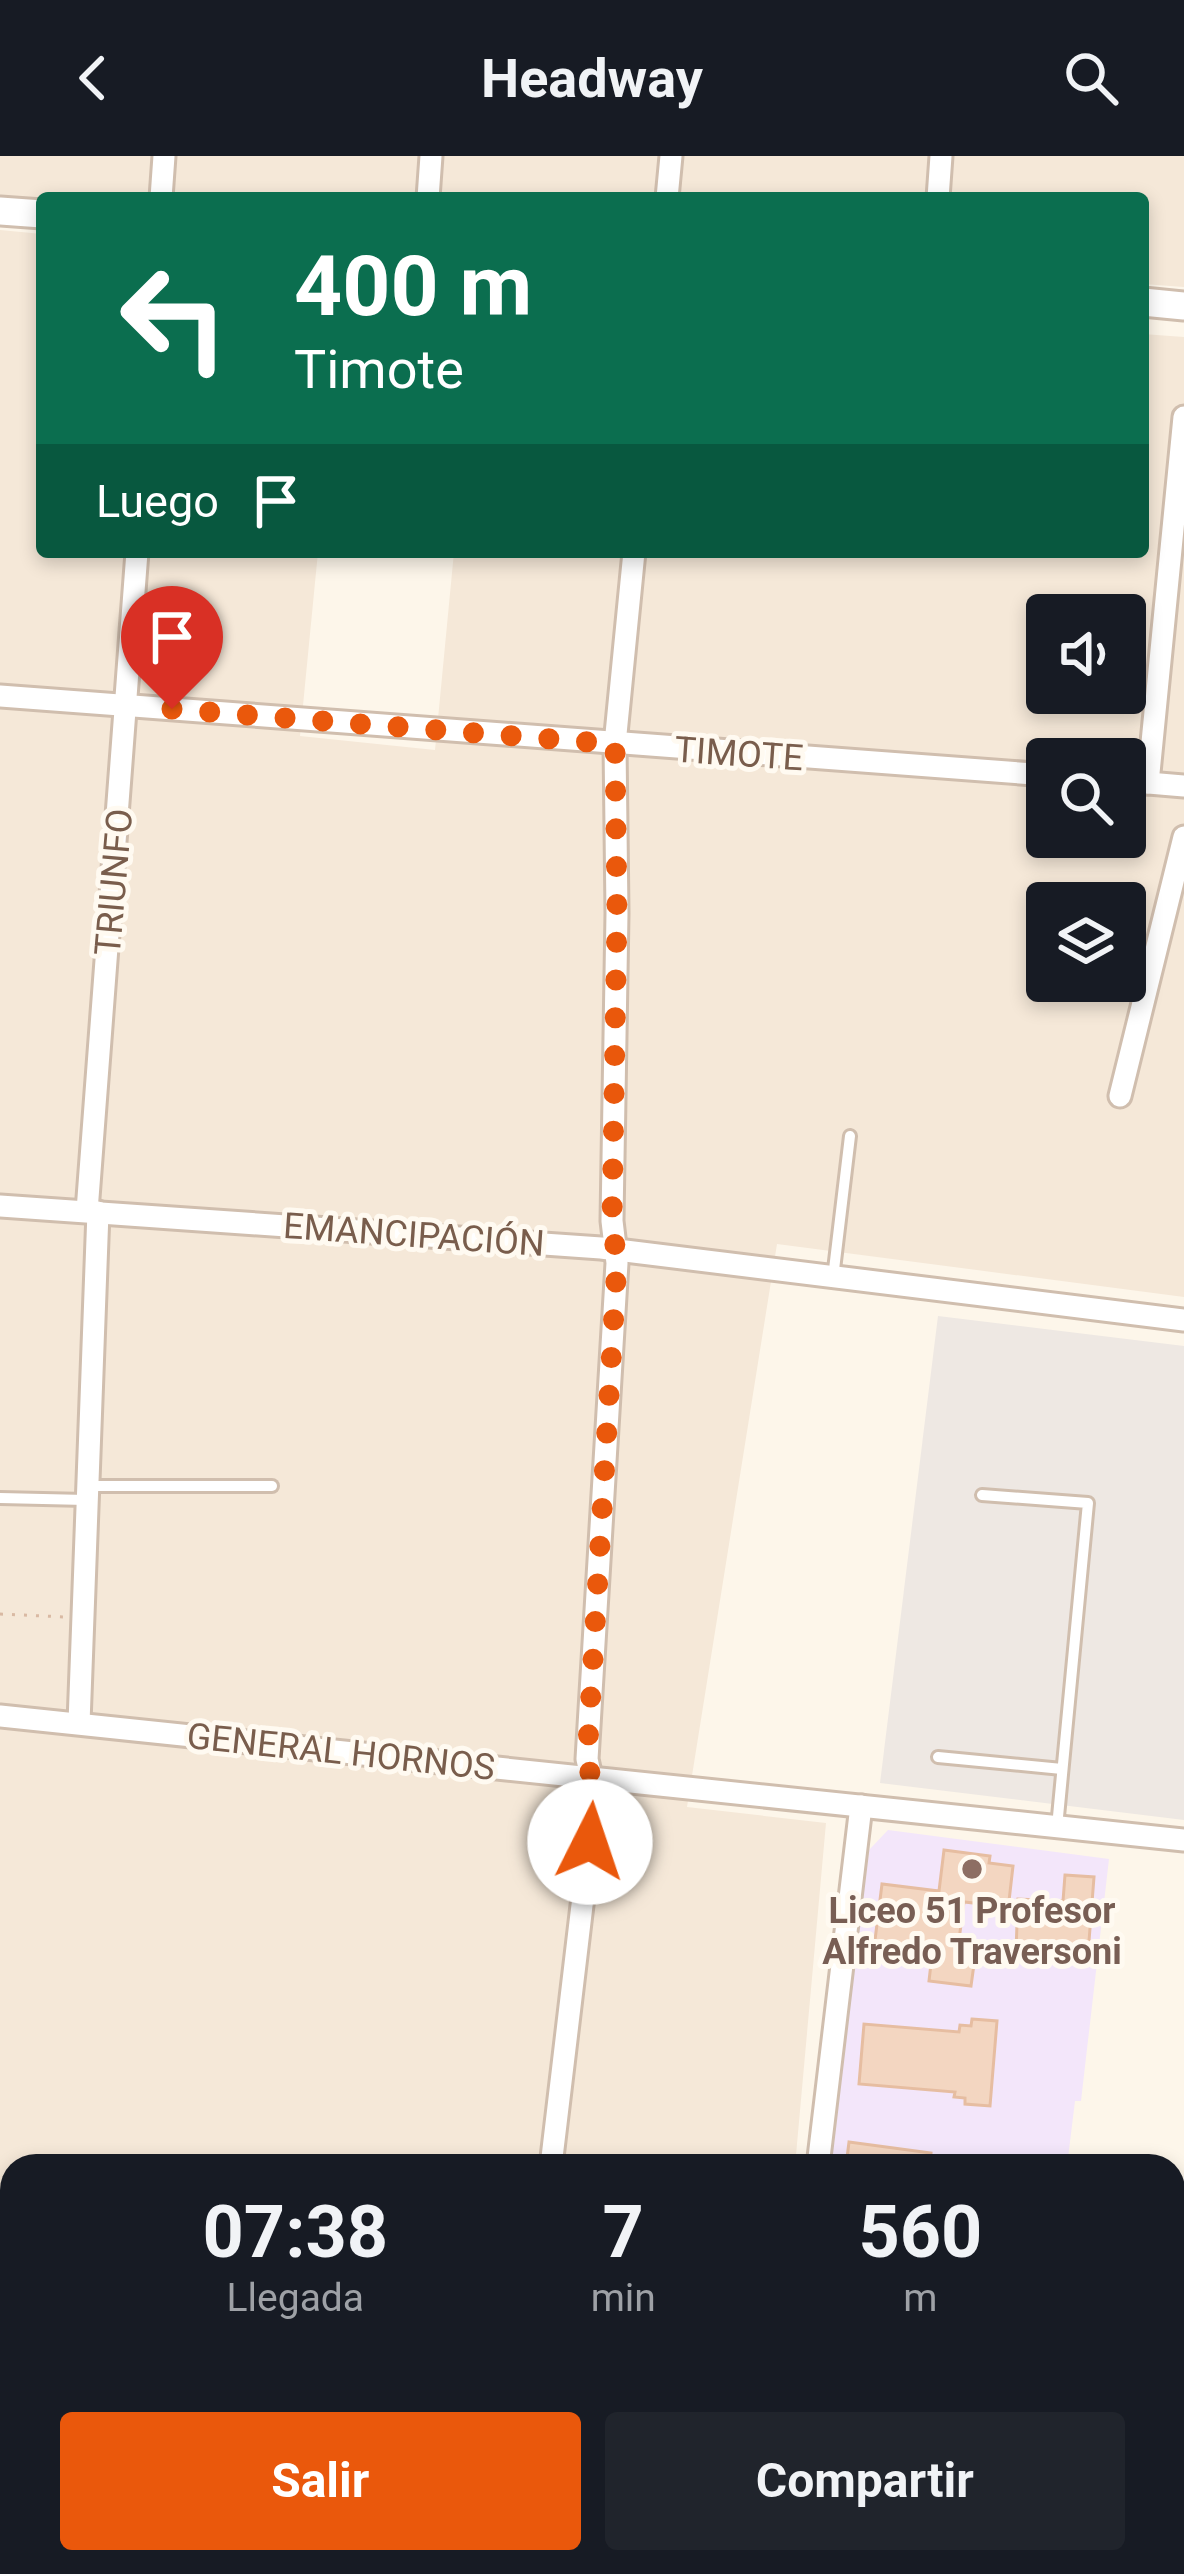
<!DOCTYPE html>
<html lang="es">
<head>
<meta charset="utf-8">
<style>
	body { margin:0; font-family:Roboto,sans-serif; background:#20242c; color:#f1f3f6; height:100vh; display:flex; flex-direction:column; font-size:45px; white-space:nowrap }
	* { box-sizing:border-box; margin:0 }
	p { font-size:39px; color:#9ea1a6 }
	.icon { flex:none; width:66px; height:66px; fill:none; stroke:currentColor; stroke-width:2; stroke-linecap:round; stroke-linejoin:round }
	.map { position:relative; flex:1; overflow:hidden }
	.drawer { position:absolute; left:0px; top:1998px; width:1185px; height:420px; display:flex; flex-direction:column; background:#171b24; border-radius:36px 36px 0 0; box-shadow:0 6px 18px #0003 }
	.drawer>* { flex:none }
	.guide { position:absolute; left:36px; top:36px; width:1113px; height:366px; border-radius:12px; box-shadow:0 6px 18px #0003; background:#0b6e4f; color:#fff; overflow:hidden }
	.controls { position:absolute; left:1026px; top:438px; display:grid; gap:24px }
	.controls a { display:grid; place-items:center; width:120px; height:120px; border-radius:12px; background:#171b24; box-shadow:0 6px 18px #0003; font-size:60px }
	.pin { position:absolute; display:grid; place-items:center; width:102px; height:102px; color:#fff; margin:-123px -51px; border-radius:50% 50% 50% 0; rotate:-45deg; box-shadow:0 0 12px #0007 }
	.pin .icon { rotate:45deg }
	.me { position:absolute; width:132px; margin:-66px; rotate:4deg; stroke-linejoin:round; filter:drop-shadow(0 0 9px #0008) }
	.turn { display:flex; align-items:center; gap:42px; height:252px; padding:0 60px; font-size:54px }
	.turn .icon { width:156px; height:156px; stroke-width:2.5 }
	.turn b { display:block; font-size:84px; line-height:102px }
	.then { display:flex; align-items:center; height:114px; padding:0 60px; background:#0003; gap:24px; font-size:45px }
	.eta { display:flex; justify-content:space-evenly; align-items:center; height:204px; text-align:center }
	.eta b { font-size:72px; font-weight:700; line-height:84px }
	.action { display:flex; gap:24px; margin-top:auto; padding:24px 60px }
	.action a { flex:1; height:138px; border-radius:12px; background:#ea580c; color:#fff; font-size:48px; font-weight:700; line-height:138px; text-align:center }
	.action a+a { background:#20242c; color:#f1f3f6 }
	header { display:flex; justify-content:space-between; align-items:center; height:156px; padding:0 60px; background:#171b24; font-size:54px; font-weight:700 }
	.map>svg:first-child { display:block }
	.residential { fill:#f5e8d8; fill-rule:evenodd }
	.industrial { fill:#eee8e3 }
	.education { fill:#f3e6fa }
	.green { fill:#d5ecc7 }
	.building { fill:#f3d6c1; stroke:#e6bda1; stroke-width:3 }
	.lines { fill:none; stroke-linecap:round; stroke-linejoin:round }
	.service-casing { stroke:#d0beae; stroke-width:16 }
	.minor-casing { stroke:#d0beae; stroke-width:27 }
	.tertiary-casing { stroke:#d0beae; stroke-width:33 }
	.path { stroke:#d9b9a3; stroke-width:3; stroke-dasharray:3 9; stroke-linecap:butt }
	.service { stroke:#fff; stroke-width:10 }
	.minor { stroke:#fff; stroke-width:21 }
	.tertiary { stroke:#fff; stroke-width:27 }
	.route { stroke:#ea580c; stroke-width:21; stroke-dasharray:0 37.8 }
	.education-dot { fill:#8d6e63; stroke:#fffaf1; stroke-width:4.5 }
	.labels { text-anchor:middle; stroke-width:10; stroke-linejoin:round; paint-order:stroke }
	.street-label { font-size:36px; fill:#795d4c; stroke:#fffaf1 }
	.education-label { font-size:36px; font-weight:bold; fill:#785e54; stroke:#fffaf1 }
</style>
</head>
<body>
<header><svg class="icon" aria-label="back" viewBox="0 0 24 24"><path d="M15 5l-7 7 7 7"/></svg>Headway<svg class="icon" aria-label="search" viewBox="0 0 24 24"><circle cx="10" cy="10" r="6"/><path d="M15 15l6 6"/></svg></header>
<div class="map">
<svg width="1184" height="2418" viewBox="0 0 1184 2418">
	<rect width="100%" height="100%" fill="#fdf6ea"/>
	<!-- residential -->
	<g class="residential">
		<path d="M0,0H1184V131L1143,128V42L42,43L0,40Z"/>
		<path d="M0,74L42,78V396H318L300,580L435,594L454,396H1143V178L1184,181V1141L777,1088L687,1651L826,1667L795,2010H12V2059L0,2058ZM1047,459H1125V537H1047ZM1047,603H1125V681H1047ZM1047,747H1125V825H1047Z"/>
		<path d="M0,2099L12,2100V2406H935L934,2418H0Z"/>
	</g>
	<!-- industrial -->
	<path class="industrial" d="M938,1160L1184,1190V1664L880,1627Z"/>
	<!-- education -->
	<path class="education" d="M888,1674L1109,1703L1081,1945H1075L1067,2010H830L869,1694Z"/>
	<!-- green -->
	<path class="green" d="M1173,2288L1184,2289V2418H964L965,2406H1173Z"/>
	<!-- building -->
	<g class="building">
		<path d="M944,1694L990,1700L989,1707L1013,1710L1009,1745L984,1742L983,1748L964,1746L957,1799L975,1801L971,1830L929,1825L932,1799L874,1792L882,1728L939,1735Z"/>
		<path d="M1065,1719L1094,1721L1088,1798L1016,1794L1018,1743L1063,1745Z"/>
		<path d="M972,1863L997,1865L990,1950L965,1948V1942L954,1941L955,1936L859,1928L864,1868L959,1876L960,1869L971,1870Z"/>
		<path d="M849,1986L931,1997L930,2010H846Z"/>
	</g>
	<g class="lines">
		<!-- service casing -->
		<g class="service-casing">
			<g id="service">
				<path d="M833,1122L850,980"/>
				<path d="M90,1330H272"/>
				<path d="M982,1339L1088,1347L1057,1671"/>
				<path d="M0,1342L86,1344"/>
				<path d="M938,1601L1062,1613"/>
			</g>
		</g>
		<!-- minor casing -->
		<g class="minor-casing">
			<g id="minor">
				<path d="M161,42L164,0"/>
				<path d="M428,42L431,0"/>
				<path d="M667,42L671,0"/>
				<path d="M938,42L941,0"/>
				<path d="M0,540L1047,619"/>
				<path d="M1125,625L1184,630"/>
				<path d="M1148,627L1184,261"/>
				<path d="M1120,940L1184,681"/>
				<path d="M0,1050L601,1092L1184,1164"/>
				<path d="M87,1055L137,396"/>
				<path d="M0,1560L1184,1684"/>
				<path d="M79,1567L98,1056"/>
				<path d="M551,2010L595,1640L587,1603L617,1107L612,1065L617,757L615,588L634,396"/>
				<path d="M818,2010L861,1650"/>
				<path d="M496,2418L497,2406"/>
			</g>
		</g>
		<!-- tertiary casing -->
		<g class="tertiary-casing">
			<g id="tertiary">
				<path d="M0,55L42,58"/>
				<path d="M1143,146L1184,150"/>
				<path d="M0,2074L12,2075"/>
				<path d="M1173,2197L1184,2198"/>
			</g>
		</g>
		<!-- path -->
		<g class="path">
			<path d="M0,1458L65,1461"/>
			<path d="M166,2418L168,2406"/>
		</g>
		<!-- service -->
		<use href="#service" class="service"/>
		<!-- minor -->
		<use href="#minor" class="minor"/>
		<!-- tertiary -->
		<use href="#tertiary" class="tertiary"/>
	</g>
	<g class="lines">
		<!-- route -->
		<path class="route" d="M172,553L615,588L617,757L612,1064L617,1107L587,1603L595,1640L590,1686"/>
	</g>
	<!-- markers -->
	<circle class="education-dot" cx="972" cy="1713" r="12"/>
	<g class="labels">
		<!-- street labels -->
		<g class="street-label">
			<text transform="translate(739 597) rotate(4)" y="13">TIMOTE</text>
			<text transform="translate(113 726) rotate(-85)" y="13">TRIUNFO</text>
			<text transform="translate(414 1078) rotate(4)" y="13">EMANCIPACIÓN</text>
			<text transform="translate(341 1595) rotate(6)" y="13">GENERAL HORNOS</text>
		</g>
		<!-- education labels -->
		<g class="education-label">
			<text x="972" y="1767">Liceo 51 Profesor<tspan x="972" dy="41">Alfredo Traversoni</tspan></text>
		</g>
	</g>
</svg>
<div class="controls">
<a><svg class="icon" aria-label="sound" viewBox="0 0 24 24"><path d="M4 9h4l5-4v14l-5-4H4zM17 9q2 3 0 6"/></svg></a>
<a><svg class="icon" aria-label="search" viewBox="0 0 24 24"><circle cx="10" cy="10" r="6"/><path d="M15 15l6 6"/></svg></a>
<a><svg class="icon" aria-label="layers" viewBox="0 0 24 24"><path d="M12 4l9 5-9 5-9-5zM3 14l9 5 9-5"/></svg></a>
</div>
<div class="pin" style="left:172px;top:553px;background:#d93025"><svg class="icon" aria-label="arrive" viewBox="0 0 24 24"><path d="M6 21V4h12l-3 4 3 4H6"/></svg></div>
<svg class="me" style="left:590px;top:1686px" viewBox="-20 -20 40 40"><circle r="19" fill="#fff"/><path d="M0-13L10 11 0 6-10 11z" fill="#ea580c"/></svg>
<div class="guide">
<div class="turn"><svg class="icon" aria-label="left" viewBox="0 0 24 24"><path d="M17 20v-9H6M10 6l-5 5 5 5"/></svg><div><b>400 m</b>Timote</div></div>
<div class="then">Luego<svg class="icon" aria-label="arrive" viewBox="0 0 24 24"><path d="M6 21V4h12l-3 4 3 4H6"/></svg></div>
</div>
<section class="drawer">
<div class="eta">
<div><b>07:38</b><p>Llegada</p></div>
<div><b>7</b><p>min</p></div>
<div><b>560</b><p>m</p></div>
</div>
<div class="action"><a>Salir</a><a>Compartir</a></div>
</section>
</div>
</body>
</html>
